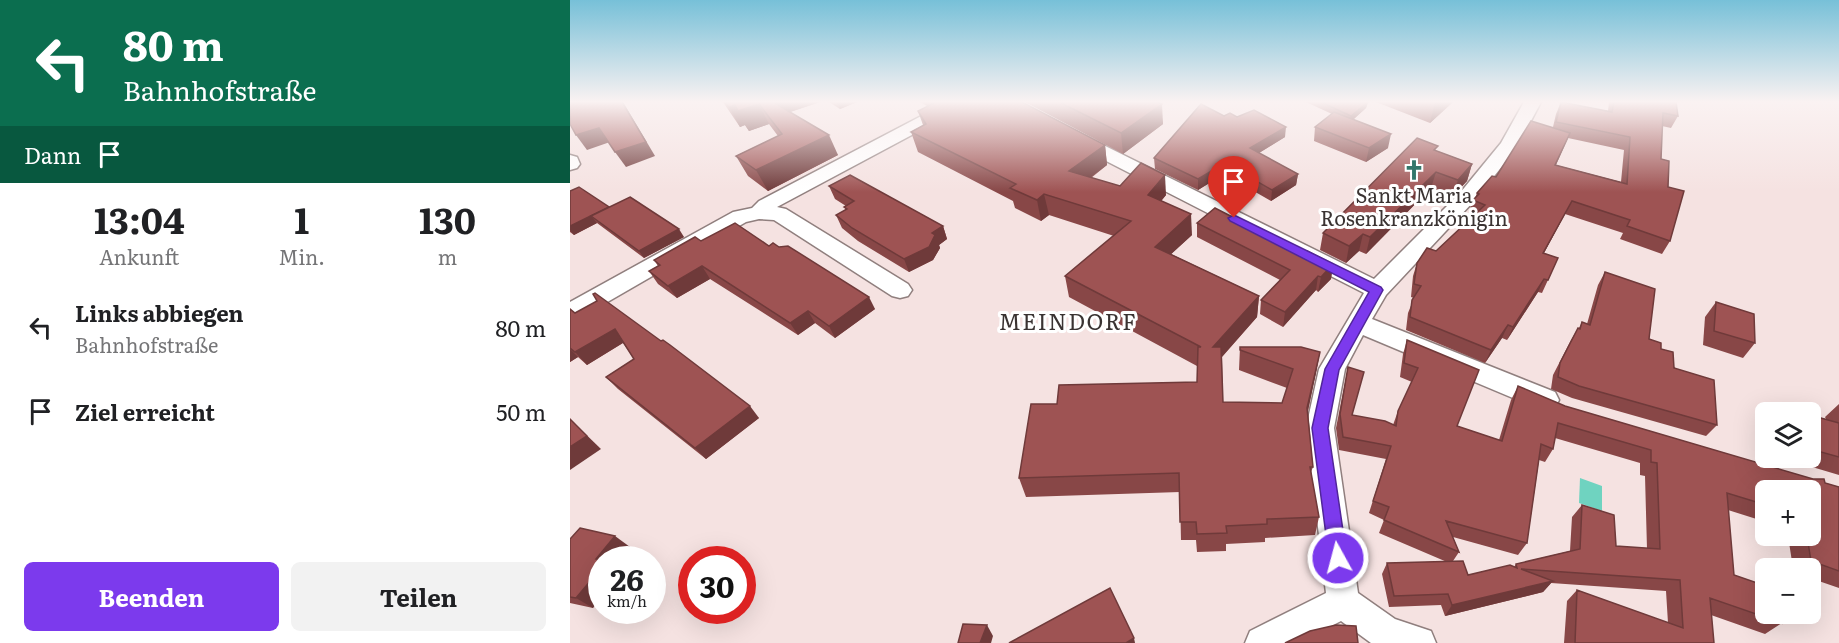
<!DOCTYPE html>
<html lang="de">
<head>
<meta charset="utf-8">
<style>
	body { margin:0; font-family:Literata,serif; background:#f2f2f2; color:#202124; height:100vh; display:flex; flex-direction:column; font-size:22px; white-space:nowrap }
	* { box-sizing:border-box; margin:0 }
	p { font-size:20px; color:#757577 }
	.icon { flex:none; width:33px; height:33px; fill:none; stroke:currentColor; stroke-width:2; stroke-linecap:round; stroke-linejoin:round }
	.map { position:relative; flex:1; overflow:hidden }
	.sheet { display:flex; flex-direction:column; background:#fff; width:570px }
	.sheet>* { flex:none }
	.guide { background:#0b6e4f; color:#fff; overflow:hidden }
	.fabs { position:absolute; left:1185px; top:402px; display:grid; gap:12px }
	.fabs a { display:grid; place-items:center; width:66px; height:66px; border-radius:9px; background:#fff; box-shadow:0 6px 24px #0002; font-size:30px }
	.speed { position:absolute; left:18px; top:546px; display:flex; gap:12px; font-size:30px; font-weight:700; text-align:center }
	.speed>* { display:grid; place-content:center; width:78px; height:78px; border-radius:50%; background:#fff; box-shadow:0 6px 24px #0002; line-height:1 }
	.speed small { font-size:15px; font-weight:400 }
	.speed .limit { border:9px solid #d22; background:#fff; color:#111 }
	.pin { position:absolute; display:grid; place-items:center; width:51px; height:51px; color:#fff; margin:-62px -26px; border-radius:50% 50% 50% 0; rotate:-45deg; box-shadow:0 0 6px #0007 }
	.pin .icon { rotate:45deg }
	.me { position:absolute; width:66px; margin:-33px; rotate:353deg; stroke-linejoin:round; filter:drop-shadow(0 0 4px #0008) }
	.turn { display:flex; align-items:center; gap:21px; height:126px; padding:0 24px; font-size:27px }
	.turn .icon { width:78px; height:78px; stroke-width:2.5 }
	.turn b { display:block; font-size:42px; line-height:51px }
	.then { display:flex; align-items:center; height:57px; padding:0 24px; background:#0003; gap:12px; font-size:22px }
	.eta { display:flex; justify-content:space-evenly; align-items:center; height:102px; text-align:center }
	.eta b { font-size:36px; font-weight:700; line-height:42px }
	.button { display:flex; gap:12px; margin-top:auto; padding:12px 24px }
	.button a { flex:1; height:69px; border-radius:9px; background:#7c3aed; color:#fff; font-size:24px; font-weight:700; line-height:69px; text-align:center }
	.button a+a { background:#f2f2f2; color:#202124 }
	ul { padding:0; list-style:none }
	li { display:flex; align-items:center; gap:18px; height:84px; padding:0 24px }
	li div { flex:1 }
	li b { display:block; font-size:22px }
	li em { font-style:normal }
	main { display:flex; flex:1; min-height:0 }
	.map>svg:first-child { display:block }
	.water { fill:#6fd3c0 }
	.lines { fill:none; stroke-linecap:round; stroke-linejoin:round }
	.street-casing { stroke:#907f7e; stroke-width:3 }
	.street { fill:#fff; fill-rule:evenodd }
	.wall { fill:#884747; fill-rule:evenodd }
	.shaded-wall { fill:#6f3a3a }
	.building { fill:#9e5353; stroke:#6f3a3a; stroke-width:1.5 }
	.route { fill:#7c3aed; stroke:#51269a; stroke-width:1.5 }
	.labels { text-anchor:middle; stroke-width:6; stroke-linejoin:round; paint-order:stroke }
	.poi-label { font-size:20px; fill:#3a3332; stroke:#fff }
	.quarter-label { font-size:22px; letter-spacing:1.5px; fill:#3a3332; stroke:#fff }
</style>
</head>
<body>
<main>
<section class="sheet">
<div class="guide">
<div class="turn"><svg class="icon" aria-label="left" viewBox="0 0 24 24"><path d="M17 20v-9H6M10 6l-5 5 5 5"/></svg><div><b>80 m</b>Bahnhofstraße</div></div>
<div class="then">Dann<svg class="icon" aria-label="arrive" viewBox="0 0 24 24"><path d="M6 21V4h12l-3 4 3 4H6"/></svg></div>
</div>
<div class="eta">
<div><b>13:04</b><p>Ankunft</p></div>
<div><b>1</b><p>Min.</p></div>
<div><b>130</b><p>m</p></div>
</div>
<ul>
<li><svg class="icon" aria-label="left" viewBox="0 0 24 24"><path d="M17 20v-9H6M10 6l-5 5 5 5"/></svg><div><b>Links abbiegen</b><p>Bahnhofstraße</p></div><em>80 m</em></li>
<li><svg class="icon" aria-label="arrive" viewBox="0 0 24 24"><path d="M6 21V4h12l-3 4 3 4H6"/></svg><div><b>Ziel erreicht</b></div><em>50 m</em></li>
</ul>
<div class="button"><a>Beenden</a><a>Teilen</a></div>
</section>
<div class="map">
<svg width="1269" height="643" viewBox="0 0 1269 643">
	<rect width="100%" height="100%" fill="#f5e2e1"/>
	<!-- water -->
	<path class="water" d="M1010,478L1032,486V511L1009,503Z"/>
	<g class="lines">
		<!-- street casing -->
		<g class="street-casing">
			<g id="street">
				<path d="M378,102H399L396,106L207,207L216,209L338,284L342,290L338,296L330,298L322,296L204,220L189,219L176,222L8,319L0,322V302L163,212L182,208L189,201Z"/>
				<path d="M954,102H971L946,149L904,201L816,295L802,319L985,392L989,400L985,408L976,411L967,408L793,335L775,369L764,428L788,593L825,619L861,631L866,643H801L771,621L728,643H675L680,631L756,593L736,428L749,369L794,293L503,144L500,140L503,136H515L804,279L890,193L931,143Z"/>
				<path d="M0,155L7,157L10,164L7,168L0,170Z"/>
			</g>
		</g>
		<!-- street -->
		<use href="#street" class="street"/>
	</g>
	<!-- wall -->
	<g class="wall">
		<path d="M153,102H250L220,112L268,155L198,191L178,176L166,156L208,136L199,124L179,131L175,125L170,127Z"/>
		<path d="M259,102H287L270,109Z"/>
		<path d="M350,102H452L535,145L537,165L521,178L550,186L596,195L591,201L622,235L601,254L689,296L687,317L652,357L653,402L712,403L717,388L669,370L670,347L750,352L738,411L743,467L741,472L749,517L745,535L695,538V542L656,544V551L627,552L626,540H611L610,492L456,497L449,478L487,404L627,382V366L499,297L495,276L544,236L479,215L471,221L445,208L443,201L348,152L341,132L353,125L348,111L357,106Z"/>
		<path d="M455,102H588L593,124L553,154Z"/>
		<path d="M736,102H798L796,108L784,119L818,148L796,162L744,141L745,127L762,114Z"/>
		<path d="M806,102H883L860,123Z"/>
		<path d="M991,102L1038,111L1039,102H1106L1108,116L1101,128L1092,126L1091,159L1098,187L1100,241L1092,254L1050,239L1053,233L995,214L974,253L988,258L972,293L968,292L937,340L932,338L915,363L836,330L838,313L844,298L841,297L843,276L847,263L866,251L904,215L899,213L903,200L905,198L907,193L983,127L986,114ZM998,138L1054,150L1051,182L986,165Z"/>
		<path d="M654,116L667,117L715,137L689,153L728,174L726,185L701,201L654,174L628,190L585,169L584,158Z"/>
		<path d="M867,151L902,164L897,181L882,197L861,188L796,254L789,251L776,263L750,250L753,233Z"/>
		<path d="M259,186L373,226L377,239L369,245L370,248L363,260L339,272L288,241L272,228L266,215L276,210L274,207L276,206L265,199Z"/>
		<path d="M0,191L39,207L114,237L74,258L27,223L4,235L0,232Z"/>
		<path d="M627,223L734,254L763,264L761,279L748,292L746,290L713,327L690,314L691,300L710,280L627,237Z"/>
		<path d="M131,241L199,246L305,309L265,338L245,323L228,335L140,279L107,298L88,284L79,271L88,266L84,260Z"/>
		<path d="M1035,272L1079,339L1091,349L1147,425L1136,436L1002,398L981,389L983,375L1001,340L1008,328H1009L1012,322L1017,324L1028,285Z"/>
		<path d="M1146,302L1185,343L1173,358L1133,345L1135,317Z"/>
		<path d="M0,309L5,313L189,418L136,459L48,389L36,377L64,359L53,343L17,365L8,357L0,362Z"/>
		<path d="M837,340L887,426L929,440L941,400L948,386L995,406L1269,487V588L1240,578V568H1223L1218,536H1240V490H1196V522L1158,510L1164,575L1212,623L1195,634L1141,615L1144,643H994L997,601L1007,590L1098,623L1096,591L981,583L973,592L875,616L871,605L819,607L812,574L817,563L877,562L809,533L814,520L799,513L816,459L769,450L766,428L778,367L783,415L823,425L828,411L842,382L830,377L833,354ZM985,438L1070,463V475L1075,476L1077,549L1046,546L1012,505L1002,517L1000,551L946,564L944,567L898,575L883,561L889,552L883,537L948,555L957,543L969,460L975,462L983,449Z"/>
		<path d="M1269,404V475L1212,458H1240V415L1256,419L1255,417Z"/>
		<path d="M0,539L60,547L32,560L23,608L0,603Z"/>
	</g>
	<!-- shaded-wall -->
	<g class="shaded-wall">
		<path d="M52,102H53L85,156L56,167L45,152Z"/>
		<path d="M198,102H250L205,117Z"/>
		<path d="M267,102H287L270,109Z"/>
		<path d="M798,102L796,108L779,123L781,116Z"/>
		<path d="M865,102H883L860,123Z"/>
		<path d="M189,104L199,124L179,131L175,125L170,127L159,107L165,105Z"/>
		<path d="M592,104L593,124L553,154L551,133Z"/>
		<path d="M716,127L715,137L679,159L680,148Z"/>
		<path d="M29,128L40,142L17,150L6,135Z"/>
		<path d="M821,134L818,148L796,162L799,148Z"/>
		<path d="M259,135L268,155L198,191L186,170Z"/>
		<path d="M535,145L537,165L502,191L499,171Z"/>
		<path d="M655,163L654,174L628,190V179Z"/>
		<path d="M902,164L897,181L882,197L888,180Z"/>
		<path d="M866,172L861,188L796,254L800,237Z"/>
		<path d="M728,174L726,185L701,201L702,190Z"/>
		<path d="M595,175L596,195L579,216L578,195Z"/>
		<path d="M474,194L479,215L471,221L467,200Z"/>
		<path d="M1002,201L967,266L973,253Z"/>
		<path d="M39,207L21,216L27,223L4,235L0,230V226Z"/>
		<path d="M621,214L622,235L586,268L585,247Z"/>
		<path d="M373,226L377,239L369,245L370,248L363,260L339,272L334,259L362,233Z"/>
		<path d="M109,229L114,237L74,258L69,251Z"/>
		<path d="M793,234L789,251L776,263L779,246Z"/>
		<path d="M763,264L761,279L748,292L751,277Z"/>
		<path d="M132,266L140,279L107,298L98,286Z"/>
		<path d="M748,276L746,290L713,327L715,312Z"/>
		<path d="M974,279L968,292L937,340L943,327Z"/>
		<path d="M689,296L687,317L642,368L643,347Z"/>
		<path d="M299,297L305,309L265,338L259,326Z"/>
		<path d="M238,311L245,323L228,335L220,323Z"/>
		<path d="M938,325L932,338L915,363L921,350Z"/>
		<path d="M45,329L56,341L17,365L5,352Z"/>
		<path d="M0,349L8,357L0,362Z"/>
		<path d="M750,352L746,373L734,428L737,408Z"/>
		<path d="M180,406L189,418L136,459L125,448Z"/>
		<path d="M0,419L31,449L0,470Z"/>
		<path d="M45,536L60,547L50,560L26,559Z"/>
		<path d="M32,567V597L23,608L6,598Z"/>
		<path d="M983,581L973,592L875,616L882,605Z"/>
		<path d="M417,625L423,636L421,643H410Z"/>
		<path d="M564,638L565,643H556Z"/>
	</g>
	<!-- building -->
	<g class="building">
		<path d="M0,102H52L76,142L45,152L29,128L6,135L0,124Z"/>
		<path d="M155,102H203L259,135L186,170L166,156L212,134L189,104L168,111L165,105L159,107Z"/>
		<path d="M366,102H452L535,145L499,171L550,186L571,163L595,175L578,195L621,214L585,247L689,296L643,347H651L653,402L712,403L723,369L670,350V347H731L750,352L737,408L743,467H740L749,517L697,519V524L656,526L657,533L627,534L626,522H610L609,473L449,478L461,404H487L489,385L627,382L628,347H631L495,276L561,221L474,194L467,200L440,188L446,184L341,132L356,124L348,111Z"/>
		<path d="M489,102H588L592,104L551,133Z"/>
		<path d="M751,102H798L781,116Z"/>
		<path d="M991,102L1042,112L1044,102H1106L1108,116L1093,113L1091,159L1099,161L1098,187L1114,191L1100,241L1057,226L1060,220L1002,201L973,253L988,258L978,280L974,279L943,327L938,325L921,350L840,317L842,300L851,286L844,284L847,263L857,248L866,251L915,205L903,200L909,194L907,193L922,176L926,177L961,121L1000,133L985,165L1057,184L1060,137L986,122Z"/>
		<path d="M631,104L654,116L660,113L667,117L684,110L716,127L680,148L728,174L702,190L655,163L628,179L584,158Z"/>
		<path d="M764,112L821,134L799,148L745,127Z"/>
		<path d="M847,138L868,146L864,150L902,164L888,180L866,172L800,237L793,234L779,246L753,233Z"/>
		<path d="M280,175L373,226L362,233L365,235L359,247L334,259L282,228L266,215L277,209L274,207L284,201L259,186Z"/>
		<path d="M9,187L39,207L0,226V191Z"/>
		<path d="M60,197L109,229L69,251L21,216Z"/>
		<path d="M645,208L734,254L737,251L763,264L751,277L748,276L715,312L691,300L720,270L627,223Z"/>
		<path d="M165,223L199,246L203,243L209,247L218,246L299,297L259,326L238,311L220,323L132,266L98,286L79,271L90,265L84,260L125,237L131,241Z"/>
		<path d="M1035,272L1085,289L1079,339L1091,343V349L1103,352L1104,368L1144,380L1147,425L1009,386L988,377L990,363L1008,328L1010,329L1012,322L1020,325Z"/>
		<path d="M25,293L91,341L93,340L100,345L180,406L125,448L36,377L64,359L45,329L5,352L0,348V309L5,313L27,301L23,294Z"/>
		<path d="M1146,302L1184,314L1185,343L1144,331Z"/>
		<path d="M837,340L909,370L887,426L932,441L948,386L995,406L1243,479H1254L1255,483L1269,487V571L1241,561L1237,536H1240V490H1196V505L1157,493L1164,575L1196,586V614H1210L1212,623L1140,598L1144,643H1005L1007,590L1113,628L1110,580L951,569L983,581L882,605L878,594L824,596L817,563L893,561L898,575L940,565L947,568L946,564L1010,549L1012,505L1044,515L1046,546L1090,549L1087,463L1081,462V450L988,423L983,449L971,444L957,543L876,521L889,552L814,520L819,507L803,501L821,446L773,437L770,414L778,367L794,372L782,415L815,421L826,426L828,411L848,368L834,363Z"/>
		<path d="M1220,409L1233,412H1221Z"/>
		<path d="M1240,415L1269,423V457L1240,449Z"/>
		<path d="M0,419L17,436L0,447Z"/>
		<path d="M10,528L45,536L26,559L32,560V567L6,598L0,597V539Z"/>
		<path d="M540,588L564,638L556,643H439Z"/>
		<path d="M393,624L417,625L410,643H388Z"/>
		<path d="M766,625L786,626L788,643H715L740,631Z"/>
	</g>
	<!-- sky -->
	<linearGradient id="sky" x2="0" y2="1"><stop stop-color="#77c0d8"/><stop offset="0.53" stop-color="#faf2f2"/><stop offset="1" stop-color="#faf2f2" stop-opacity="0"/></linearGradient>
	<rect width="1269" height="192" fill="url(#sky)"/>
	<!-- route -->
	<path class="route" d="M664,215L811,287L813,290L769,370L758,428L777,558L774,565L768,567L761,565L759,558L742,428L755,369L799,292L660,221L658,218Z"/>
	<!-- icons -->
	<defs>
		<g id="church-bare" transform="scale(1.62)"><path d="M-1.2-6h2.4v3.5h3.3v2.4h-3.3V6h-2.4V-.1h-3.3v-2.4h3.3Z" fill="#32776b" stroke="#fff" stroke-width="2.5" paint-order="stroke"/></g>
	</defs>
	<g fill-rule="evenodd">
		<use href="#church-bare" x="844" y="170"/>
	</g>
	<g class="labels">
		<!-- poi labels -->
		<g class="poi-label">
			<text x="844" y="203">Sankt Maria<tspan x="844" dy="23">Rosenkranzkönigin</tspan></text>
		</g>
		<!-- quarter labels -->
		<g class="quarter-label">
			<text x="498" y="330">MEINDORF</text>
		</g>
	</g>
</svg>
<div class="fabs">
<a><svg class="icon" aria-label="layers" viewBox="0 0 24 24"><path d="M12 4l9 5-9 5-9-5zM3 14l9 5 9-5"/></svg></a>
<a>+</a>
<a>−</a>
</div>
<div class="speed"><div>26<small>km/h</small></div><div class="limit">30</div></div>
<div class="pin" style="left:664px;top:218px;background:#d93025"><svg class="icon" aria-label="arrive" viewBox="0 0 24 24"><path d="M6 21V4h12l-3 4 3 4H6"/></svg></div>
<svg class="me" style="left:768px;top:558px" viewBox="-20 -20 40 40"><circle r="17" fill="#7c3aed" stroke="#fff" stroke-width="3"/><path d="M0-11L8 9 0 5-8 9z" fill="#fff"/></svg>
</div>
</main>
</body>
</html>
